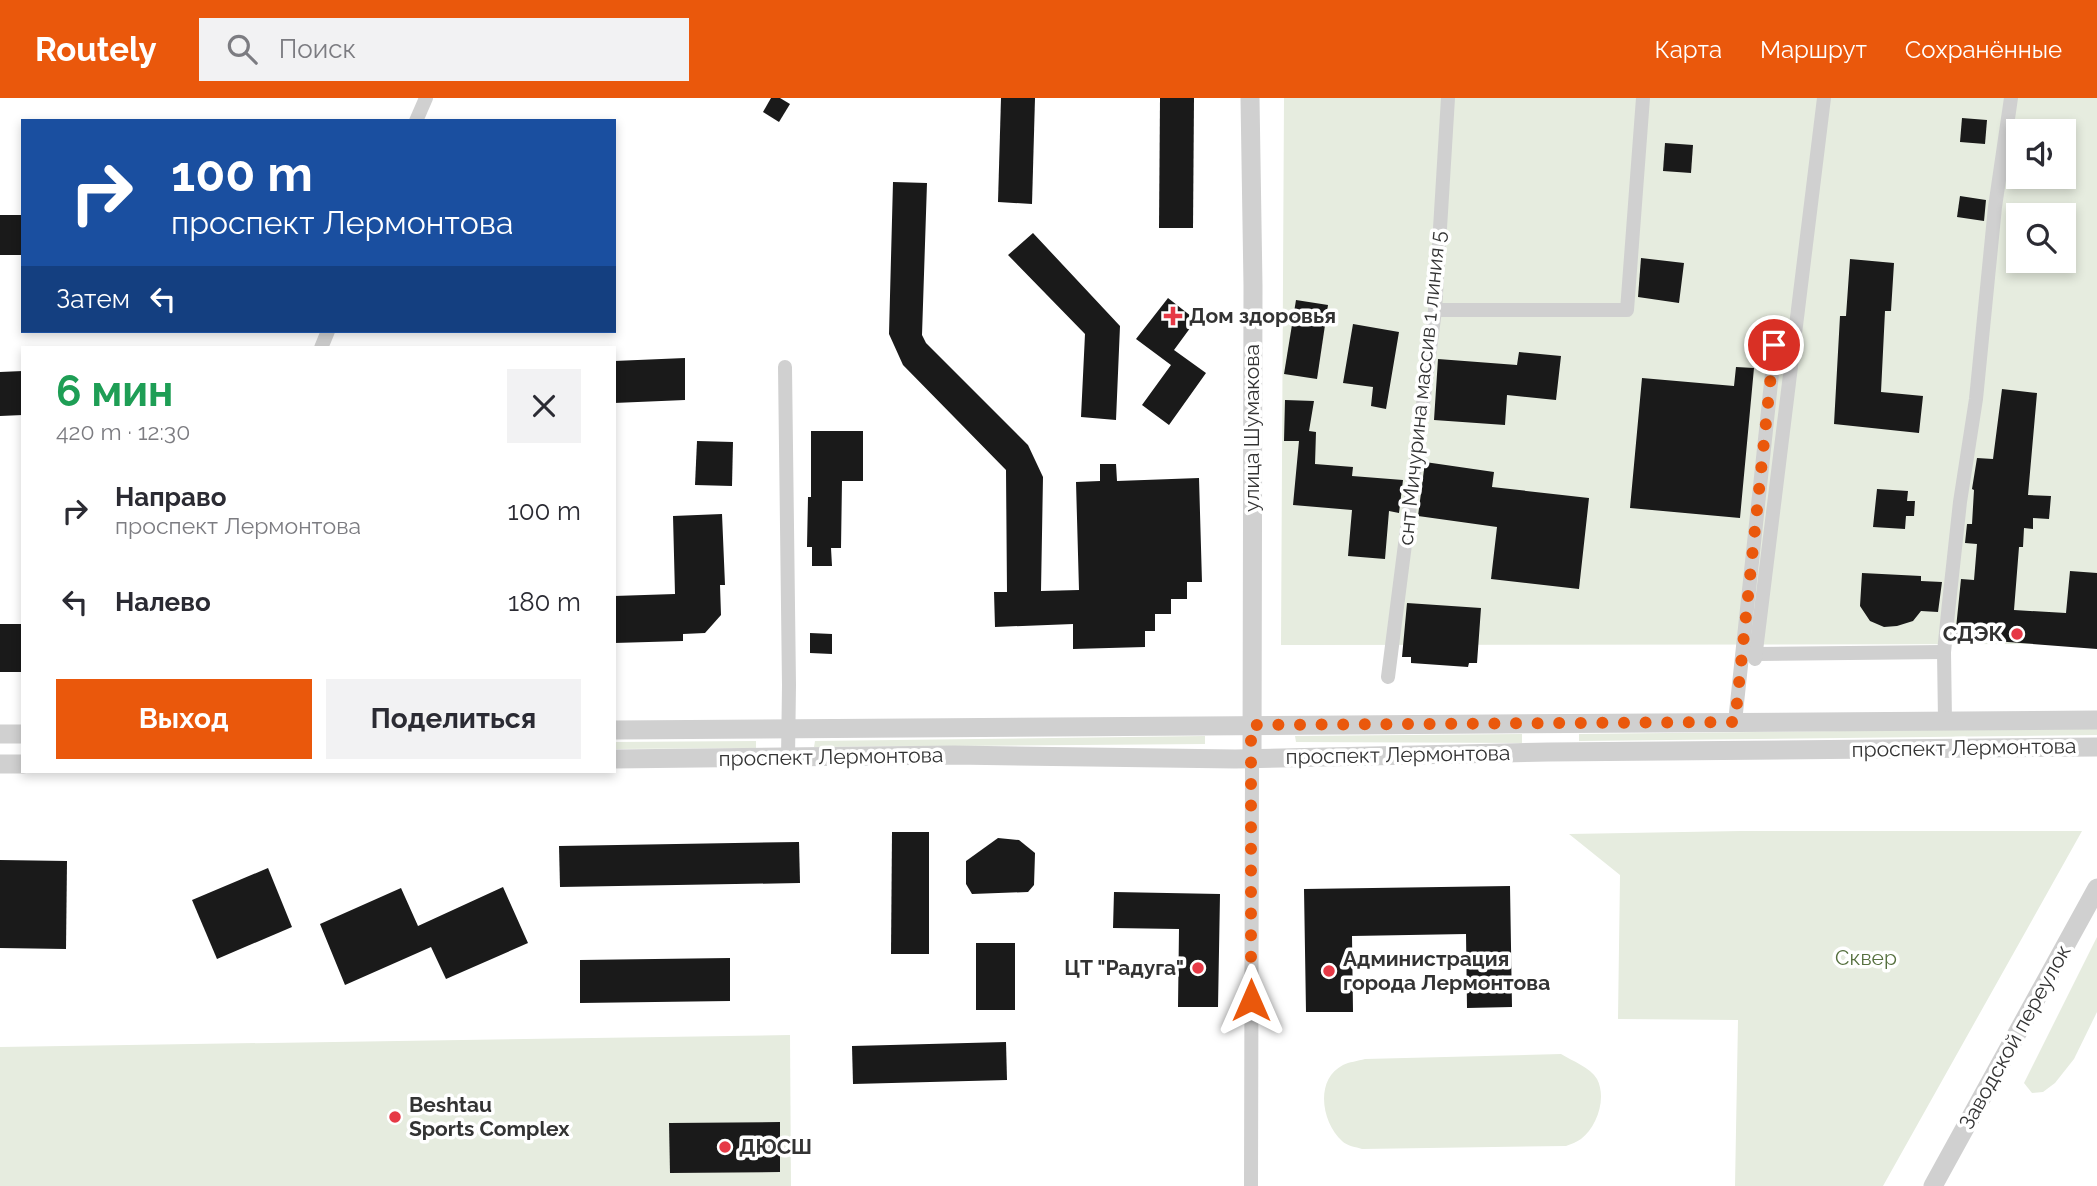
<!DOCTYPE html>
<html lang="ru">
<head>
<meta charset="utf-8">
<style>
	body { margin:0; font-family:Raleway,sans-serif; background:#f2f2f3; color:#2b2b33; height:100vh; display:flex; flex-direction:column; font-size:26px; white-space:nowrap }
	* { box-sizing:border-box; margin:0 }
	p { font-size:23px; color:#7c7c81 }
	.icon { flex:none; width:38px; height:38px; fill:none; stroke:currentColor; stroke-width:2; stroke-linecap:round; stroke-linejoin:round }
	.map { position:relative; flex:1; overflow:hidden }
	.drawer { position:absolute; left:21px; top:248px; width:595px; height:427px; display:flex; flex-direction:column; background:#fff; border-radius:0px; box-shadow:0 4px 10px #0003 }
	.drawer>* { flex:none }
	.top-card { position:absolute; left:21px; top:21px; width:595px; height:214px; border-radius:0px; box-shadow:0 4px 10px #0003; background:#1a4fa0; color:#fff; overflow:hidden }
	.fabs { position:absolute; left:2006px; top:21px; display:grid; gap:14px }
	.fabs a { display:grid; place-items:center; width:70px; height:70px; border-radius:0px; background:#fff; box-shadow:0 4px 10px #0003; font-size:35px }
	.pin { position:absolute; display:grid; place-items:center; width:60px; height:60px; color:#fff; margin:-30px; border:4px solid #fff; border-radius:50%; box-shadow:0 2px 7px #0007 }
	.me { position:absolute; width:77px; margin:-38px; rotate:0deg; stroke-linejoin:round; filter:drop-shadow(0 0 5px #0008) }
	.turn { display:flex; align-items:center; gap:24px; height:147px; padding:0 35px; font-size:32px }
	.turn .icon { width:91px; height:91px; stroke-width:2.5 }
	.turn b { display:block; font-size:49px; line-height:60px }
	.then { display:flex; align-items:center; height:66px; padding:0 35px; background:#0003; gap:14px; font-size:26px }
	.round { display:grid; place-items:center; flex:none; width:74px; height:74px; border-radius:0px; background:#f2f2f3 }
	.headline { display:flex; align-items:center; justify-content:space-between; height:119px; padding:0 35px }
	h1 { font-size:42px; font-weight:700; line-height:52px; color:#1e9e55 }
	.primary-button { display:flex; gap:14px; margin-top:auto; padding:14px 35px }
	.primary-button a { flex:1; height:80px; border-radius:0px; background:#ea580c; color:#fff; font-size:28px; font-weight:700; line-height:80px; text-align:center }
	.primary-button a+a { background:#f2f2f3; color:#2b2b33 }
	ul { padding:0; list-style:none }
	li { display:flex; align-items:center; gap:21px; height:91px; padding:0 35px }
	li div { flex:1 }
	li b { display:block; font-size:26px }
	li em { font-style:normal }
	header { display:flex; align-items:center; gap:42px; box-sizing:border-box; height:98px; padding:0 35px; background:#ea580c; color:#fff }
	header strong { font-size:33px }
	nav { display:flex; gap:38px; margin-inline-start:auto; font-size:24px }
	.search { width:490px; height:63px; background:#f2f2f3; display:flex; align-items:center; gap:18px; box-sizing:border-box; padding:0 24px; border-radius:0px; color:#7c7c81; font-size:26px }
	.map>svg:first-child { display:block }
	.green { fill:#e6ecdf; fill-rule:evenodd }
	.building { fill:#1a1a1a }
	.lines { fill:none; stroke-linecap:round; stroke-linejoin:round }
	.minor { stroke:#d0d0d0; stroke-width:14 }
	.tertiary { stroke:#d0d0d0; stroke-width:19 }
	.route { stroke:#ea580c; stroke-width:12; stroke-dasharray:0 21.6 }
	.poi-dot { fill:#e63946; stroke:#fff; stroke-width:2.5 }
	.labels { text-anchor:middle; stroke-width:7; stroke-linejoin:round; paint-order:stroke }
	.poi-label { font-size:21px; font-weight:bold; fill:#333; stroke:#fff; text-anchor:start }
	.street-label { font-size:21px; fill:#333; stroke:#fff }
	.park-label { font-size:21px; fill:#56703f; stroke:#fff }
</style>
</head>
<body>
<header>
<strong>Routely</strong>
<div class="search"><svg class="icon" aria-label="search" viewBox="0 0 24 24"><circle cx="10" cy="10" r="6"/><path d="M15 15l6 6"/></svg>Поиск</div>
<nav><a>Карта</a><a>Маршрут</a><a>Сохранённые</a></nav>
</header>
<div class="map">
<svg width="2097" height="1088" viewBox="0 0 2097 1088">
	<rect width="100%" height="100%" fill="#fff"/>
	<!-- green -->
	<g class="green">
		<path d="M1284,0H2097V546L1281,547ZM2018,33H2063V79H2018ZM2018,117H2063V163H2018Z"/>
		<path d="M2097,630V637L1579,643V636Z"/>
		<path d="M1522,636V645L1296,644L1295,638Z"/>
		<path d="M1205,638V646L814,649L815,643Z"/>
		<path d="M756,643V650L614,651V644Z"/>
		<path d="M1741,733H2082L1883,1088H1735L1738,922L1618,921L1620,777L1569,736Z"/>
		<path d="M2097,839V914L2074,961L2055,985L2043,994L2032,995L2024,985Z"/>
		<path d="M790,937L791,1088H0V949Z"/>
		<path d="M1561,956C1572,963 1590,969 1597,981C1607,1000 1597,1029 1581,1041C1577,1044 1571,1046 1566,1048L1362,1051C1356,1049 1347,1048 1342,1043C1322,1025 1314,982 1343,967C1349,964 1358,963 1365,961Z"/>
	</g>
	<!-- building -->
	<g class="building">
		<path d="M771,0H780L790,6L779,24L763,14Z"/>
		<path d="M1001,0H1035L1032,106L998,104Z"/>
		<path d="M1160,0H1194L1193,130H1159Z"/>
		<path d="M1962,20L1987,22L1985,46L1960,44Z"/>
		<path d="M1665,45L1693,47L1691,75L1663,73Z"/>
		<path d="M893,84L927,85L922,237L926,245L1028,347L1043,379L1041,493L1079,492L1076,384L1100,383V366H1116L1117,383L1199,380L1202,484H1187V501H1171V516H1155V533H1145V549L1073,551V526L995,529L994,494H1007L1006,372L903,267L889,236Z"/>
		<path d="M1960,98L1986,102L1984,123L1957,119Z"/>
		<rect x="0" y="117" width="23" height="40"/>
		<path d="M1033,135L1120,228L1116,322L1081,319L1085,236L1008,157Z"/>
		<path d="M1641,160L1684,165L1679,205L1638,199Z"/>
		<path d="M1850,161L1894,165L1891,213H1885L1881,294L1923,298L1919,335L1834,326L1840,218H1846Z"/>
		<path d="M1168,200L1196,222L1174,252L1206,275L1169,327L1142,307L1171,267L1136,241Z"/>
		<path d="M1296,202L1328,207L1317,281L1284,276Z"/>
		<path d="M1353,226L1399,234L1386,311L1371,308L1373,289L1343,285Z"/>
		<path d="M1519,254L1561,258L1556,302L1507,297L1505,327L1434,322L1438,261L1517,267Z"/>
		<path d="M685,260V302L614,305V263Z"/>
		<path d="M1736,269L1754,270L1740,420L1630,410L1642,280L1734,288Z"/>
		<path d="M23,273V317L0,318V274Z"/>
		<path d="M2002,291L2037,295L2028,397L2051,398L2049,421L2033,420V431L2024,430L2023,449H2019L2014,512L2066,515L2070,473L2097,475V551L1955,540L1961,481L1974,482L1977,446L1965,445L1967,426H1972L1974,392L1972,391L1977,360L1993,361Z"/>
		<path d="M1285,302L1314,303L1309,333L1316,334L1315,366L1353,369L1352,378L1403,382L1399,415L1389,413L1385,461L1348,458L1352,412L1293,407L1299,343H1284Z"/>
		<path d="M811,333H863V383H842L841,450H831L832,468H812V449H807L808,399H811Z"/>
		<path d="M697,343L733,344L732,388L695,387Z"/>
		<path d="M1425,364L1494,374L1492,389L1589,400L1579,491L1491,481L1497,429L1418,418Z"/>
		<path d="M1877,391L1908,393L1907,403H1915L1914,418H1906L1905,431L1873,429Z"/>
		<path d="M722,416L725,487H720L721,517L705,535L683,536V543L614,545V498L675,496L673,418Z"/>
		<path d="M1862,475L1921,478V483L1942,484L1938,514L1921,513L1913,523L1897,528L1884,529L1870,523L1860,508Z"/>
		<path d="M1407,505L1481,510L1477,565H1469L1468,569L1411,565V559H1402Z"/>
		<rect x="0" y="526" width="23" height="48"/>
		<path d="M810,535L832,536V556L810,555Z"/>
		<path d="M892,734H929V856H891Z"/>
		<path d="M998,740L1019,742L1035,755L1034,787L1028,794L972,796L966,786V763Z"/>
		<path d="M799,744L800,785L560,789L559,748Z"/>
		<path d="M0,762L67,763L66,851L0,850Z"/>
		<path d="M268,770L292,829L217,861L192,802Z"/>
		<path d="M1510,788L1512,909L1467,910L1466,836L1352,838L1353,914H1306L1304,791Z"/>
		<path d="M503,789L528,845L446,881L431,849L345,887L320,826L401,790L418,828Z"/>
		<path d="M1114,794L1220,796L1218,909H1178L1179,831L1113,830Z"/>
		<rect x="976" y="845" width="39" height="67"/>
		<path d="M730,860V903L580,905V862Z"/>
		<path d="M1006,944L1007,982L853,986L852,948Z"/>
		<path d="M780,1024V1074L670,1075L669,1025Z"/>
	</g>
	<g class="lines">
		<!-- minor -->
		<g class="minor">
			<path d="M416,23L426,0"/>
			<path d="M1435,212H1627L1643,0"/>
			<path d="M321,250L328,233"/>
			<path d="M785,269L789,587L788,660"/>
			<path d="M1756,556L1944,554"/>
			<path d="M1755,561L1824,0"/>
			<path d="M1388,579L1435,212L1448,0"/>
			<path d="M1945,623L1944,554L1949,505L1960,404L1976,301L1995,109L2011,0"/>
			<path d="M1735,624L1775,247"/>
			<path d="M1251,1088L1252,661"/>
		</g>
		<!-- tertiary -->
		<g class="tertiary">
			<path d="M1250,0L1253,188L1252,661"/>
			<path d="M614,632L2097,622"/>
			<path d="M0,636H23"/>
			<path d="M614,661L954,657L1235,661L1549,654L2097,649"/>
			<path d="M0,666H23"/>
			<path d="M1933,1088L2097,790"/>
		</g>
	</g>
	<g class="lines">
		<!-- route -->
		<path class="route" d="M1251,902V627L1735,624L1774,247"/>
	</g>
	<!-- markers -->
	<g class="poi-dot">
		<path d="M1169.5 207.5h7v7h7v7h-7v7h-7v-7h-7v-7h7z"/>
		<circle cx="2017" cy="536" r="7"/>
		<circle cx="1198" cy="870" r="7"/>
		<circle cx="1329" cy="873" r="7"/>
		<circle cx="395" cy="1019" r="7"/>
		<circle cx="725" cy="1049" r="7"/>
	</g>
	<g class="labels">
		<!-- poi labels -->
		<g class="poi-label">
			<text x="1189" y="225">Дом здоровья</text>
			<text x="2003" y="543" text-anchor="end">СДЭК</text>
			<text x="1343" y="868">Администрация<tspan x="1343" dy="24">города Лермонтова</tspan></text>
			<text x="1184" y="877" text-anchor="end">ЦТ "Радуга"</text>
			<text x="409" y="1014">Beshtau<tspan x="409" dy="24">Sports Complex</tspan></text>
			<text x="739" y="1056">ДЮСШ</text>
		</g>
		<!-- street labels -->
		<g class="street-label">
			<text transform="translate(1422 290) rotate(-84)" y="7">снт Мичурина массив 1 линия 5</text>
			<text transform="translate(1252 330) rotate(-90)" y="7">улица Шумакова</text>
			<text transform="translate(1964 650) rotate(-1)" y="7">проспект Лермонтова</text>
			<text transform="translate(1398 657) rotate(-1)" y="7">проспект Лермонтова</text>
			<text transform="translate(831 659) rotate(-1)" y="7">проспект Лермонтова</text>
			<text transform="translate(2015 939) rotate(-61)" y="7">Заводской переулок</text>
		</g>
		<!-- park labels -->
		<g class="park-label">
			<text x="1866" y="867">Сквер</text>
		</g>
	</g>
</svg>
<div class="fabs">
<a><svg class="icon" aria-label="sound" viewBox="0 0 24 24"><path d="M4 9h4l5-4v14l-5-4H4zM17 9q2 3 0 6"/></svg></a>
<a><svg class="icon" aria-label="search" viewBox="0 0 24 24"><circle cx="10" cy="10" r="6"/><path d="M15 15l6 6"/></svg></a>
</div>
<div class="pin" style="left:1774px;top:247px;background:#d93025"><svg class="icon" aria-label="arrive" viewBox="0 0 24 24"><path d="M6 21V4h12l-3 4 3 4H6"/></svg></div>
<svg class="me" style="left:1251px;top:902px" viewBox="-20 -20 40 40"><path d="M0-17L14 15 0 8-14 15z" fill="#ea580c" stroke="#fff" stroke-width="4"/></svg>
<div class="top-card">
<div class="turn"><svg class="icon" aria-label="right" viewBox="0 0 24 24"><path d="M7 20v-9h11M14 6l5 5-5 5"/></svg><div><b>100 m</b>проспект Лермонтова</div></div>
<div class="then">Затем<svg class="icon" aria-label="left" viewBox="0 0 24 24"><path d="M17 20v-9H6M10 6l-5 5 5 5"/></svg></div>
</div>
<section class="drawer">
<div class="headline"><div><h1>6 мин</h1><p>420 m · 12:30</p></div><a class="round"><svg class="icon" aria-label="close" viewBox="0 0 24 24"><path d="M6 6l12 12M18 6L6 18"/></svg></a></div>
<ul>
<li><svg class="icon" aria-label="right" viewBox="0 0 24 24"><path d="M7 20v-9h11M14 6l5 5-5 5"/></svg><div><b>Направо</b><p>проспект Лермонтова</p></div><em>100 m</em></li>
<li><svg class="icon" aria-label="left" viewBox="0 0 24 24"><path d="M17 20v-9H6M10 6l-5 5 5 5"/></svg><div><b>Налево</b></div><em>180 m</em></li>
</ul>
<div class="primary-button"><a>Выход</a><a>Поделиться</a></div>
</section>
</div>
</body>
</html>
